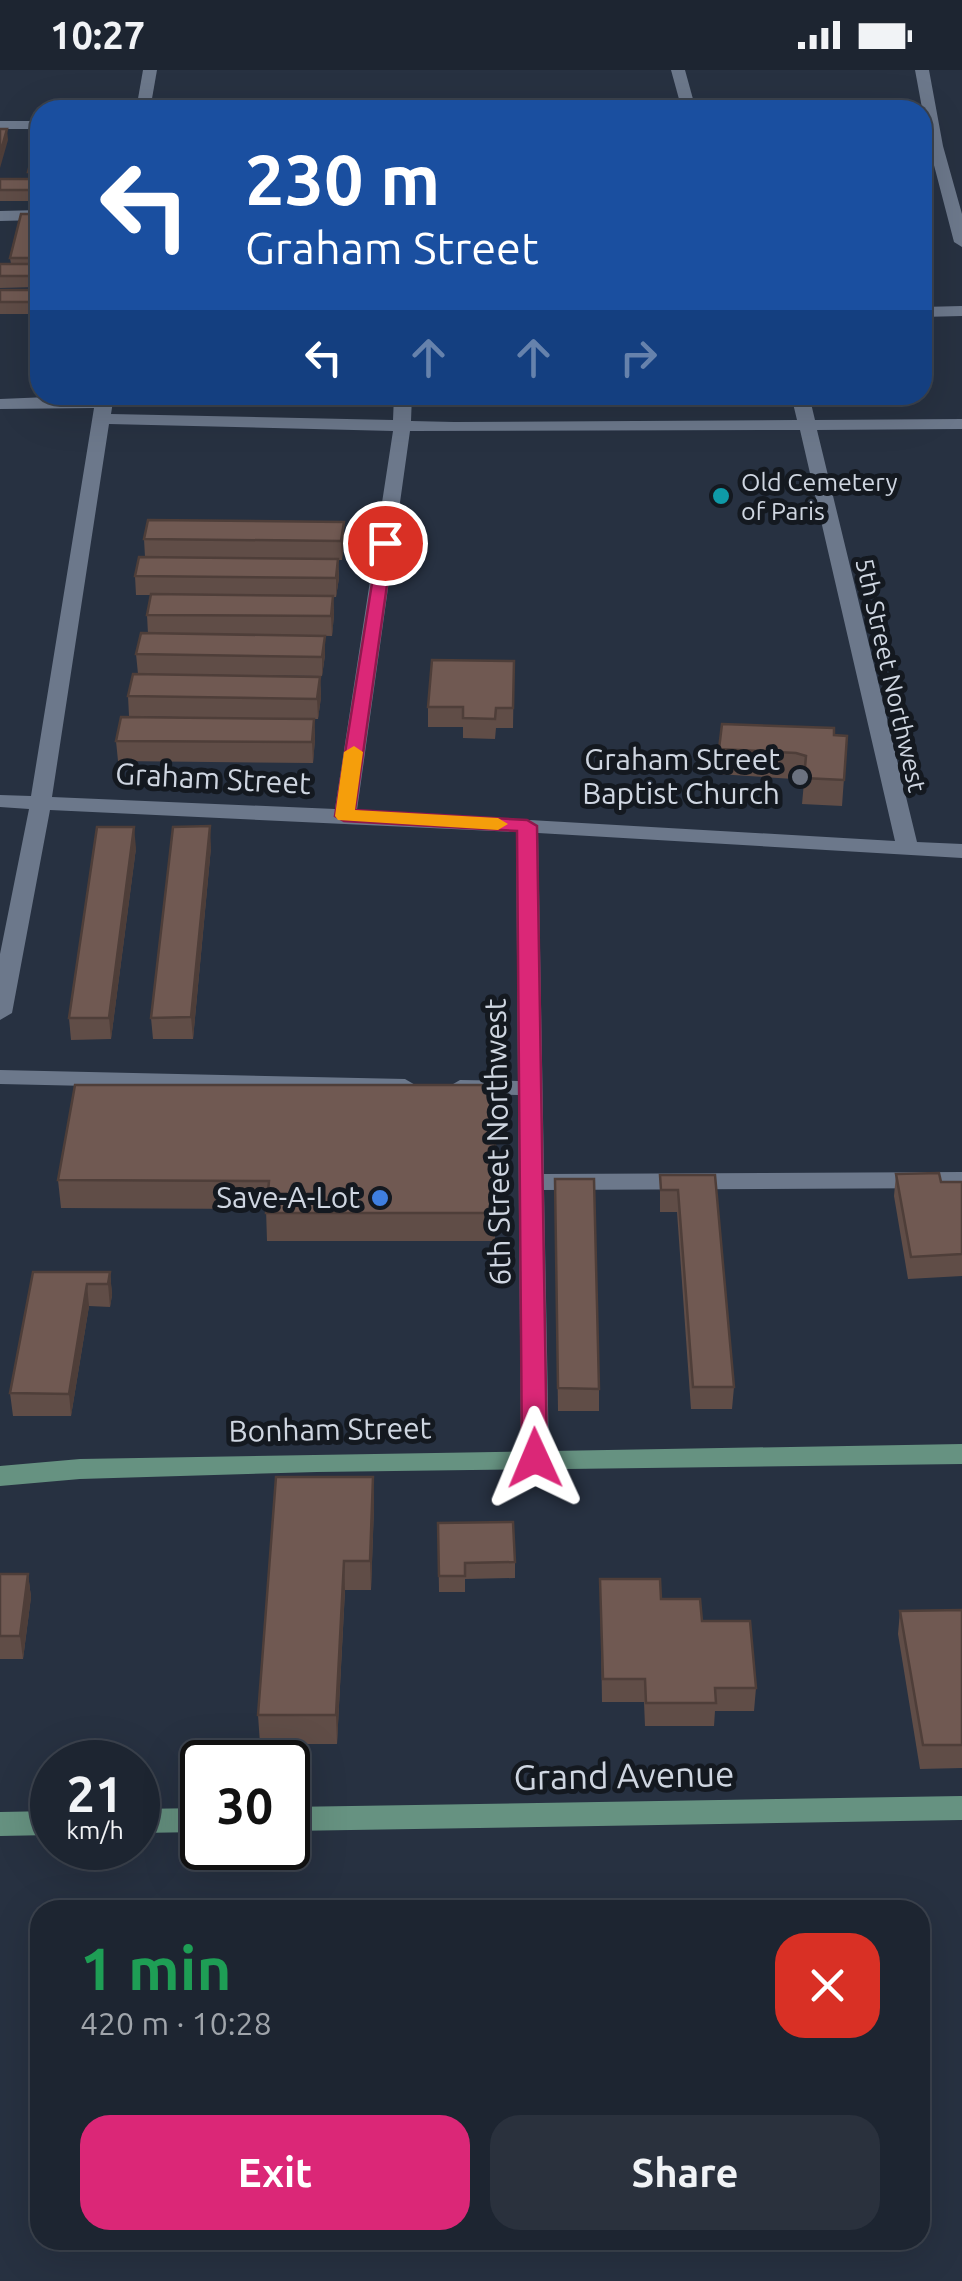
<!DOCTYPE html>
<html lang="en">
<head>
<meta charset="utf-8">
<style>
	body { margin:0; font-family:Ubuntu,sans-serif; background:#2a313d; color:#f1f3f6; height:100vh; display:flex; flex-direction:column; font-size:38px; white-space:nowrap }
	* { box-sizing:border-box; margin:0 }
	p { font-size:32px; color:#a0a5ab }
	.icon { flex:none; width:55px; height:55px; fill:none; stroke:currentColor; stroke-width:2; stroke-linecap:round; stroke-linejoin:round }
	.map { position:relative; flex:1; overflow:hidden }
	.drawer { position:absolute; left:30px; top:1830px; width:900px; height:350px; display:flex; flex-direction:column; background:#1d2531; border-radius:30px; box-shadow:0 10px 40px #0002,0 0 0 2px #3b424d }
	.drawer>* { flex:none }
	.hud { position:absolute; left:30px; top:30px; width:902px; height:305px; border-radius:30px; box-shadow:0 10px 40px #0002,0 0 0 2px #3b424d; background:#1a4fa0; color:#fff; overflow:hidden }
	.speed { position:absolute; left:30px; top:1670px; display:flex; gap:20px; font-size:50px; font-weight:700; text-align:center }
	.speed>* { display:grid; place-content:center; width:130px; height:130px; border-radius:50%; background:#1d2531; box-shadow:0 10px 40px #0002,0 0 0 2px #3b424d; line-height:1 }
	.speed small { font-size:25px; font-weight:400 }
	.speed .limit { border:5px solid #111; border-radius:15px; background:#fff; color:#111 }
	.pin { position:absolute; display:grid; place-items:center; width:85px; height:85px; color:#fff; margin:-42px; border:5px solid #fff; border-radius:50%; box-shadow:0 2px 10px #0007 }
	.me { position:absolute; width:110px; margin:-55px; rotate:359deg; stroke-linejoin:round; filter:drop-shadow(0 0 8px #0008) }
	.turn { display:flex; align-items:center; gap:35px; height:210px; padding:0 50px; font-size:45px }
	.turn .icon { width:130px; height:130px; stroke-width:2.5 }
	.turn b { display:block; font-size:70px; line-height:85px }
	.lanes { display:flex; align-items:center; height:95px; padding:0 50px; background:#0003; justify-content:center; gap:50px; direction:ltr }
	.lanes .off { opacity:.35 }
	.round { display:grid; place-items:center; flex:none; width:105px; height:105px; border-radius:30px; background:#2a313d }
	.overview { display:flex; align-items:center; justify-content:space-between; height:170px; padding:0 50px }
	h1 { font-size:60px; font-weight:600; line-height:75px; color:#1e9e55 }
	.primary-button { display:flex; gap:20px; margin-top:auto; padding:20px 50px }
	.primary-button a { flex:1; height:115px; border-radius:30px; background:#db2777; color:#fff; font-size:40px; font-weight:600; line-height:115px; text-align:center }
	.primary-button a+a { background:#2a313d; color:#f1f3f6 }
	.status { display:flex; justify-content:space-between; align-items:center; height:70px; padding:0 50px; background:#1d2531; direction:ltr }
	.status svg { height:28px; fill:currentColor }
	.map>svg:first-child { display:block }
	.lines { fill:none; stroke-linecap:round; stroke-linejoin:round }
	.minor { fill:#6c788b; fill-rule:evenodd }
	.major { fill:#669281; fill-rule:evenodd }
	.wall { fill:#604d47 }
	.shaded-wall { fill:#4e3e39 }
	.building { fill:#705952; stroke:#4e3e39; stroke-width:2.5 }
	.route { fill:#db2777; stroke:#8e194d; stroke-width:2.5 }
	.slow { fill:#f59e0b }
	.culture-dot { fill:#0f9aa8; stroke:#141920; stroke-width:4 }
	.worship-dot { fill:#6b7280; stroke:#141920; stroke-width:4 }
	.shop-dot { fill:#3f7fe0; stroke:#141920; stroke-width:4 }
	.labels { text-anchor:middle; stroke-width:10; stroke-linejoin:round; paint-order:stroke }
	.far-poi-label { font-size:25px; fill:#cfd6e1; stroke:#141920; text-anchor:start }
	.far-street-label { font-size:25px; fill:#cfd6e1; stroke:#141920 }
	.poi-label { font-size:30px; fill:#cfd6e1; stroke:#141920; text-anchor:end }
	.street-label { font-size:30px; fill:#cfd6e1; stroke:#141920 }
	.near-street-label { font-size:35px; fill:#cfd6e1; stroke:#141920 }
</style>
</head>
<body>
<div class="status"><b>10:27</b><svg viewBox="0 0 49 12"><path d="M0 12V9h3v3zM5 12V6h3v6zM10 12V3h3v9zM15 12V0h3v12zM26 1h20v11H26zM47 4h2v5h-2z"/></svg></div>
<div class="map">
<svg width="962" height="2211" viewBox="0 0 962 2211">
	<rect width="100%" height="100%" fill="#273141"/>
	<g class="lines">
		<!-- minor -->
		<g class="minor">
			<path d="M143,0H157L150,40H136Z"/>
			<path d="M671,0H685L696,40H682Z"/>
			<path d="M915,0H929L943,76L962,144V177L954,172L929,76Z"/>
			<rect x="0" y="51" width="40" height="8"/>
			<path d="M40,140V150L0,151V141Z"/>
			<path d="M962,236V246L922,247V237Z"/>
			<path d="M96,325H114L111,344L393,350L394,325H412L411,351L454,352L797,350L791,325H809L815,350L962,349V359L817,360L917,772L962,774V788L538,763L544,1104L962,1102V1118L544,1120L549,1388L545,1395H525L521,1388L518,1025L460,1024L448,1017L460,1010L518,1011L516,762L50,740L12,943L0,950V884L29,739L0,737V725L31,726L94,338L0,339V329ZM109,354L393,361L335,739L52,727ZM800,360L895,771L357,740L410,361Z"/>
			<path d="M0,1000L405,1009L417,1016L405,1023L0,1014Z"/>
		</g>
		<!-- major -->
		<g class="major">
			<path d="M962,1374V1394L317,1402L80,1409L0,1416V1396L80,1389Z"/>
			<path d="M962,1726V1750L288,1761V1737Z"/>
			<path d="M202,1738V1762L138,1763V1739Z"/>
			<path d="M52,1741V1765L0,1766V1742Z"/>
		</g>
	</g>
	<!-- wall -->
	<g class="wall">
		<path d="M40,60V131H0V109H29L28,102Z"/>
		<path d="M40,144V206L37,217L0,218V194H11L10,188Z"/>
		<path d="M0,220H34L35,232L32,244H0Z"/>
		<path d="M144,469L344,471L342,490H338L339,508L336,527H333L334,545L332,566L282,565L325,566V585L322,606L138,604L136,584L148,564L147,545L151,525H136L135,506L145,487Z"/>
		<path d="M514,591L513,658H496L495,669L463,668V657H428V637Z"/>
		<path d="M320,607L321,627L318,649H314L315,669L313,693L118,691L116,671L282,649L129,646L128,626Z"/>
		<path d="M834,665L847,666L842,736L802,734L804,712L794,709L718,704L719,679Z"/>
		<path d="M211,777L193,969H153L151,948Z"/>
		<path d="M136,778L111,969L71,970L69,948Z"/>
		<path d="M495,1015V1171H267L266,1139L61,1138L58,1110Z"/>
		<path d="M896,1104L941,1112H962V1206L908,1209L894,1126Z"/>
		<path d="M660,1105H715L734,1317L732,1339H691L677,1142H660Z"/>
		<path d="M555,1131L599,1319V1341H558Z"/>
		<path d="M33,1202H110L112,1225L110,1237L89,1236L71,1346H13L10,1323Z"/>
		<path d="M373,1407L374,1437L371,1520H345L337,1674H260L258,1645Z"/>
		<path d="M438,1453L515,1492V1508L465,1509V1522H439Z"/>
		<path d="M0,1504H28L31,1527L23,1589H0Z"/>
		<path d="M600,1509L661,1529L702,1551L756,1618L754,1641H715L714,1656H645L644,1632H602Z"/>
		<path d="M962,1540V1698L920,1699L898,1564L900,1541Z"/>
	</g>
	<!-- shaded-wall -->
	<g class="shaded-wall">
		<path d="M7,59L8,70L0,98V84Z"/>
		<path d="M39,194L40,206L37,217L36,206Z"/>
		<path d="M34,220L35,232L32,244L31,232Z"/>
		<path d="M344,452V471L342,490L341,471Z"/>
		<path d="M338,489L339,508L336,527V508Z"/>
		<path d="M333,526L334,545L332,566L331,546Z"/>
		<path d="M325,566V585L322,606V587Z"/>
		<path d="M320,607L321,627L318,649L317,629Z"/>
		<path d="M314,649L315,669L313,693L312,672Z"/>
		<path d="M210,756L211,777L193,969L191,947Z"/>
		<path d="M134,757L136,778L111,969L109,948Z"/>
		<path d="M110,1202L112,1225L110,1237L108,1214Z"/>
		<path d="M87,1214L89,1236L71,1346L69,1324Z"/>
		<path d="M373,1407L374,1437L371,1520L370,1491Z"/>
		<path d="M344,1491L345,1520L337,1674L336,1645Z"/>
		<path d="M28,1504L31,1527L23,1589L20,1566Z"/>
	</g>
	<!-- building -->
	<g class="building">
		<path d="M0,59H7L0,84Z"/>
		<path d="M39,60L40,102H28Z"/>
		<rect x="0" y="109" width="40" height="11"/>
		<path d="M21,144H40V188H10Z"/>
		<path d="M0,194H39L36,206H0Z"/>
		<path d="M0,220H34L31,232H0Z"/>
		<path d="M148,450L344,452L341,471L144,469Z"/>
		<path d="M139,487L338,489L336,508L135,506Z"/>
		<path d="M151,524L333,526L331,546L147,545Z"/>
		<path d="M141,563L325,566L322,587L136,584Z"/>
		<path d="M432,590L514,591L513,638H496L495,649L463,648V637H428Z"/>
		<path d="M133,604L320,607L317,629L128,626Z"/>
		<path d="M121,647L314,649L312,672L116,671Z"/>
		<path d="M722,654L834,658V665L847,666L844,710L804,708L806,686L796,683L719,679Z"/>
		<path d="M210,756L191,947L151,948L173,757Z"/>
		<path d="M97,757H134L109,948H69Z"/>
		<path d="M75,1015H495V1143H266L269,1111L58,1110Z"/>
		<path d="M939,1103L941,1112H962V1184L911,1187L896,1104Z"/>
		<path d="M660,1105H715L734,1317H693L678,1120H661Z"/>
		<path d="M555,1109H594L599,1319L558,1318Z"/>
		<path d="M33,1202H110L108,1214H87L69,1324L10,1323Z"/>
		<path d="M276,1407H373L370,1491H344L336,1645H258Z"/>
		<path d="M513,1452L515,1492L465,1493V1506H439L438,1453Z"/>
		<path d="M0,1504H28L20,1566H0Z"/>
		<path d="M600,1509H660L661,1529H700L702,1551H750L756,1618H715L716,1633H646L645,1609H603Z"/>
		<path d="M962,1540V1675H923L900,1541Z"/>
	</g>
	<!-- route -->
	<path class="route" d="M379,469L393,473L355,740L527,750L537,756L547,1388L535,1396L522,1388L517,761L344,751L335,746Z"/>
	<!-- slow -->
	<path class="slow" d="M354,676L363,682L355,740L498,748L508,754L498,760L338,750L335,746L344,682Z"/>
	<!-- markers -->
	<circle class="culture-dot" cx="721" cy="426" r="10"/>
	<circle class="worship-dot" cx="800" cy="707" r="10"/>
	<circle class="shop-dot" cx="380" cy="1128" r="10"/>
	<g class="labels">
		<!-- far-poi labels -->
		<g class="far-poi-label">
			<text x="741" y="421">Old Cemetery<tspan x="741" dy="29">of Paris</tspan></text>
		</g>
		<!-- far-street labels -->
		<g class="far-street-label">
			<text transform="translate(891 605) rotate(77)" y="9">5th Street Northwest</text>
		</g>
		<!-- poi labels -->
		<g class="poi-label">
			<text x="780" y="700">Graham Street<tspan x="780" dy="34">Baptist Church</tspan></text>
			<text x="360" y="1138">Save-A-Lot</text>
		</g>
		<!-- street labels -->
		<g class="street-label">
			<text transform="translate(213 709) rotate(3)" y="10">Graham Street</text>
			<text transform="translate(498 1072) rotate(-91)" y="10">6th Street Northwest</text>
			<text transform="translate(330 1360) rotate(-1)" y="10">Bonham Street</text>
		</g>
		<!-- near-street labels -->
		<g class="near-street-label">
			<text transform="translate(624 1706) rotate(-1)" y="12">Grand Avenue</text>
		</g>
	</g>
</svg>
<div class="speed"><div>21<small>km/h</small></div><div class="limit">30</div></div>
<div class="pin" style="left:385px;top:473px;background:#d93025"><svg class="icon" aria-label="arrive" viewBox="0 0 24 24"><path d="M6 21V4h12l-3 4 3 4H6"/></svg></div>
<svg class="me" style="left:535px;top:1388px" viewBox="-20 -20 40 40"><path d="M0-17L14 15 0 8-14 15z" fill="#db2777" stroke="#fff" stroke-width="4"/></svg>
<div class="hud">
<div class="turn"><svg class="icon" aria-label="left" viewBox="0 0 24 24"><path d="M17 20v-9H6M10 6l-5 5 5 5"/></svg><div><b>230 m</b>Graham Street</div></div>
<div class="lanes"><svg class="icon" aria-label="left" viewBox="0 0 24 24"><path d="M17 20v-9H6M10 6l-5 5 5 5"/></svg><svg class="icon off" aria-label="ahead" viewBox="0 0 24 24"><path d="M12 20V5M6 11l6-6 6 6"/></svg><svg class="icon off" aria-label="ahead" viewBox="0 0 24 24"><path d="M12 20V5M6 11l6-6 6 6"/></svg><svg class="icon off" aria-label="right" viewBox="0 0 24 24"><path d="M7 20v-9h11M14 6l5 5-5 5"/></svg></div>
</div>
<section class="drawer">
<div class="overview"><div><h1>1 min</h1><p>420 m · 10:28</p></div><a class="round" style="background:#d93025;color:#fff"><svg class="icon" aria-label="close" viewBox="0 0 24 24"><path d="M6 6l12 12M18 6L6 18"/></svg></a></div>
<div class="primary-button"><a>Exit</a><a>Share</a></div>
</section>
</div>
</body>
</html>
